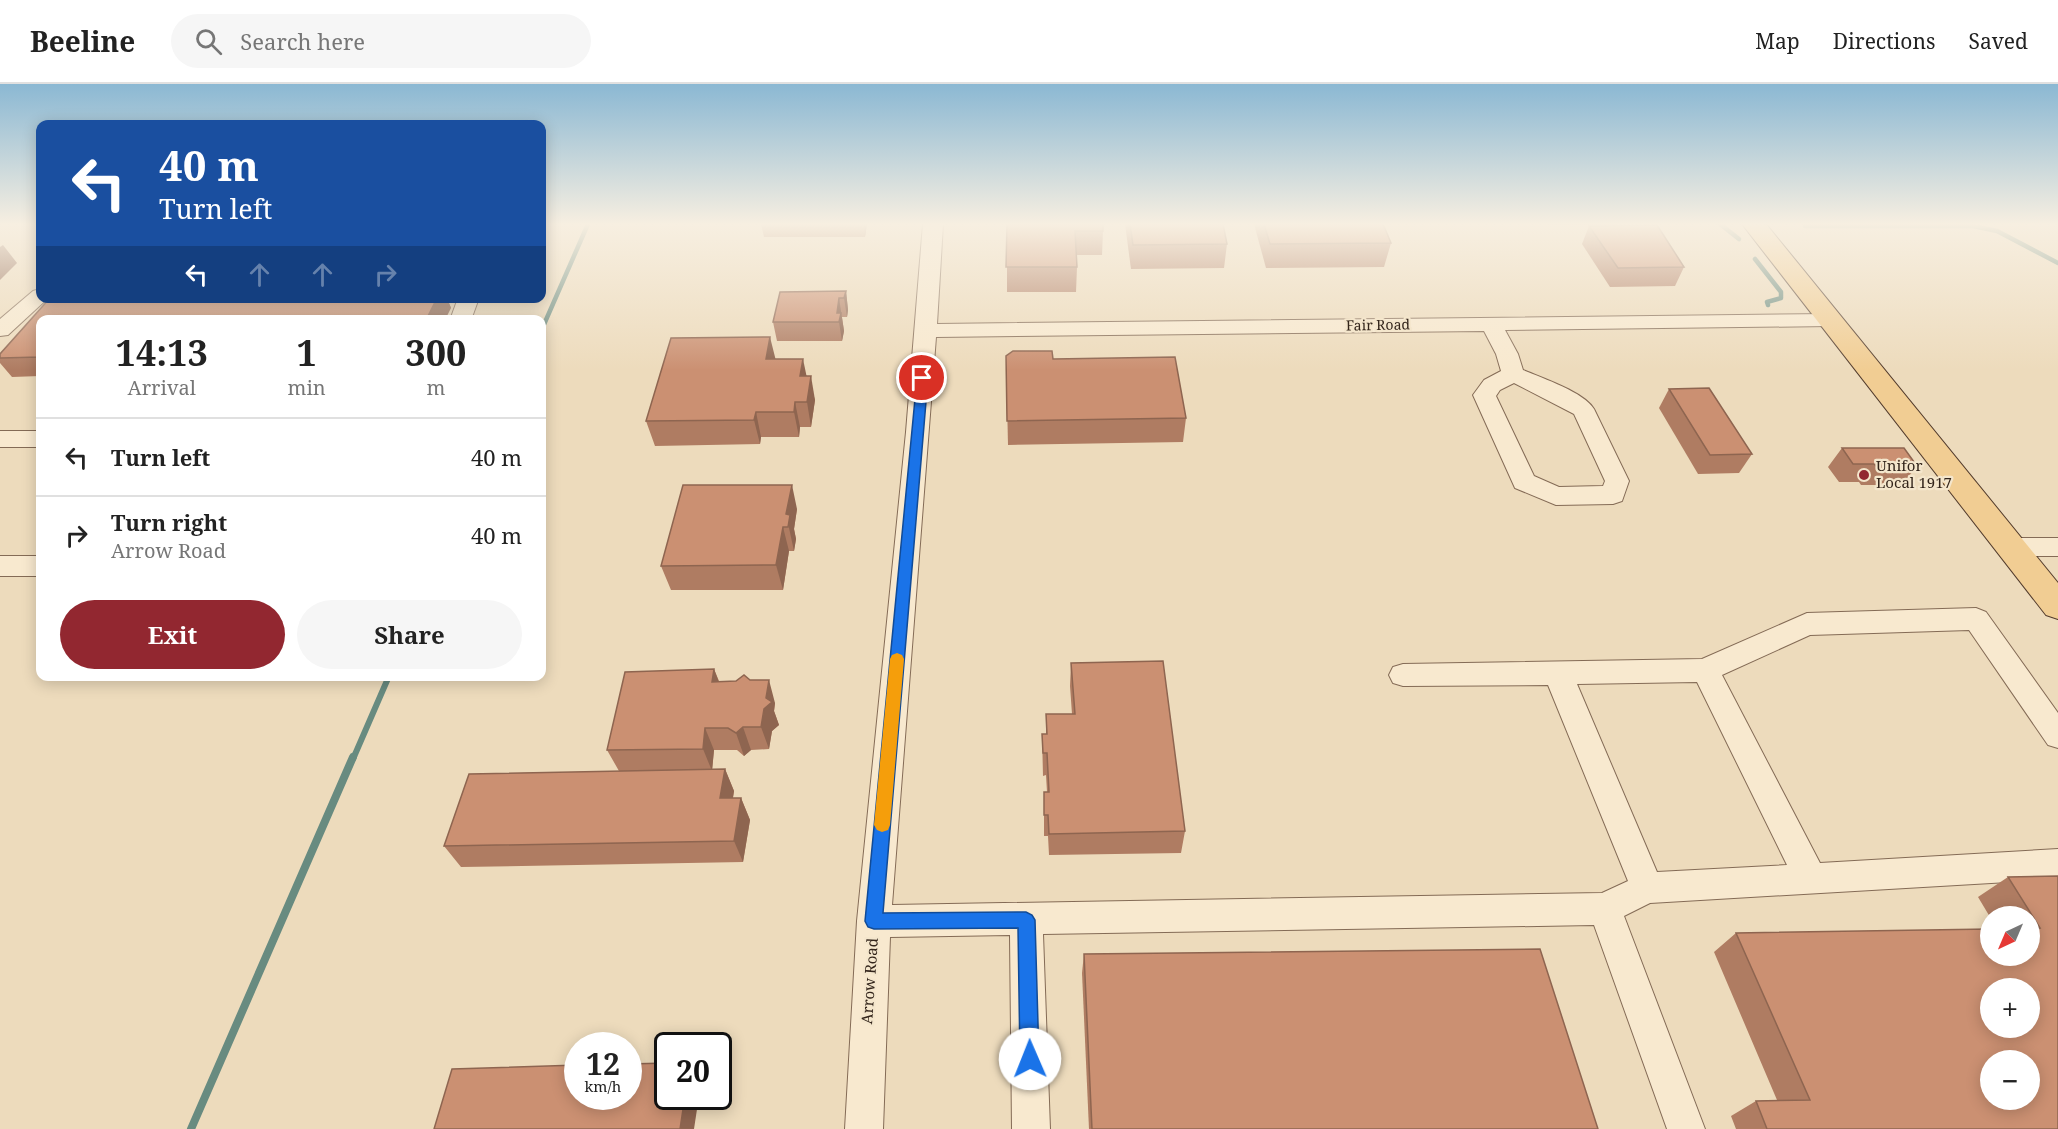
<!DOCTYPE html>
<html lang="en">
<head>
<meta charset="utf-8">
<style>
	body { margin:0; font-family:"Noto Serif",serif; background:#f6f6f6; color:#222; height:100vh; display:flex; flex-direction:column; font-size:22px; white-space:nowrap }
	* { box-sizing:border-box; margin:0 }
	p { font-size:20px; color:#767676 }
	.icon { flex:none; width:33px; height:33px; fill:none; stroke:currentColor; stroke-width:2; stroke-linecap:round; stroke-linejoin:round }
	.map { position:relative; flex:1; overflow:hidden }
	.details { position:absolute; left:36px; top:231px; width:510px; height:366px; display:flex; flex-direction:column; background:#fff; border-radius:12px; box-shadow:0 3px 15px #0003 }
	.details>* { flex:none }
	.top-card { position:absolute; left:36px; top:36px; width:510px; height:183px; border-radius:12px; box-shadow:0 3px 15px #0003; background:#1a4fa0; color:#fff; overflow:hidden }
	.needle { width:39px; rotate:224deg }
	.buttons { position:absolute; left:1980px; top:822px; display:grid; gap:12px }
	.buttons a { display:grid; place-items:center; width:60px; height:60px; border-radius:50%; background:#fff; box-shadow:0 3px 15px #0003; font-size:30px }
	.speed { position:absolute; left:564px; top:948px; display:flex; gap:12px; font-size:30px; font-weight:700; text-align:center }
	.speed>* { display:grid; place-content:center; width:78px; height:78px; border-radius:50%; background:#fff; box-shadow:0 3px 15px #0003; line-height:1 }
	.speed small { font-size:15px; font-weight:400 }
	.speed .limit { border:3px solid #111; border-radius:9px; background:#fff; color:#111 }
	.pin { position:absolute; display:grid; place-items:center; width:51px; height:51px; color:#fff; margin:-26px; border:3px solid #fff; border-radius:50%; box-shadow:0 2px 6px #0007 }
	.me { position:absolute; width:66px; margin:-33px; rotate:359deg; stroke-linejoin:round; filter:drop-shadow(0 0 4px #0008) }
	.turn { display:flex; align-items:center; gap:21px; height:126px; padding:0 24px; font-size:27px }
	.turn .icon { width:78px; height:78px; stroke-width:2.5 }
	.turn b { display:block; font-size:42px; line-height:51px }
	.lanes { display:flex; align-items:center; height:57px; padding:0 24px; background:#0003; justify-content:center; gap:30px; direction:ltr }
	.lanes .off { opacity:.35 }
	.eta { display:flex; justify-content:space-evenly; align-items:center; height:102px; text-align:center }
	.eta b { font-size:36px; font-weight:700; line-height:42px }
	.button { display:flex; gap:12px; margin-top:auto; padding:12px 24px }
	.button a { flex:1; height:69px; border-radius:36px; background:#922730; color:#fff; font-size:24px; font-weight:700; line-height:69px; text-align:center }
	.button a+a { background:#f6f6f6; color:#222 }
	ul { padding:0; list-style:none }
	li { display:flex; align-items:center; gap:18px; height:78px; padding:0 24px; border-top:2px solid #e0e0e0 }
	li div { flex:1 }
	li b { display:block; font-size:22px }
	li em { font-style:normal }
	header { display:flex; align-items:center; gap:36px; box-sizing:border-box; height:84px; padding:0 30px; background:#fff; border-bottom:2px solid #e0e0e0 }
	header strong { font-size:28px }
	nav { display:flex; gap:33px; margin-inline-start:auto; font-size:21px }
	.search { width:420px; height:54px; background:#f6f6f6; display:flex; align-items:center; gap:15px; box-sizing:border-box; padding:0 21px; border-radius:33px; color:#767676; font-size:22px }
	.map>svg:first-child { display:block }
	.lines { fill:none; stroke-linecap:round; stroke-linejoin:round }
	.stream-far2 { stroke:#688b80; stroke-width:4.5 }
	.stream-far1 { stroke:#688b80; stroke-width:6 }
	.stream { stroke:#688b80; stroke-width:8 }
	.minor-casing { stroke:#846b56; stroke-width:2 }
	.major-casing { stroke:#513a2b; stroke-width:2 }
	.minor { fill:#f8e9cf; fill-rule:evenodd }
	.major { fill:#f1cd93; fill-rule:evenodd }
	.wall { fill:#af7c62 }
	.shaded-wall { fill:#8e6550 }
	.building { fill:#cb9072; stroke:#8e6550; stroke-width:1.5; fill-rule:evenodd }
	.route { fill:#1a73e8; stroke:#114b97; stroke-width:1.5 }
	.slow { fill:#f59e0b }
	.poi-dot { fill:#922730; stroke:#f4e6cc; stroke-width:2 }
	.labels { text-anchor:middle; stroke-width:4.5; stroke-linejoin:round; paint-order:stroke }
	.far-street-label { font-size:14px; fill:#33251b; stroke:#f4e6cc }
	.poi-label { font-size:15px; fill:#33251b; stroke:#f4e6cc; text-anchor:start }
	.street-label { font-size:15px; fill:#33251b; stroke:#f4e6cc }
</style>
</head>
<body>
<header>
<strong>Beeline</strong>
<div class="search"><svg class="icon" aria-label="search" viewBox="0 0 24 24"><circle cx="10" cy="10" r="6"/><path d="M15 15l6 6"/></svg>Search here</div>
<nav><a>Map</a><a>Directions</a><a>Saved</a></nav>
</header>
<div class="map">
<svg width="2058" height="1045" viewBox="0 0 2058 1045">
	<rect width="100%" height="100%" fill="#eddbbc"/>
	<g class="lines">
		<!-- stream-far2 -->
		<g class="stream-far2">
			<path d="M1720,140L1739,155"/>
			<path d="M1805,142H1973L1997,147L2058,179"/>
			<path d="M1755,175L1781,208V214L1767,218L1768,221"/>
			<path d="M542,245L588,140"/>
		</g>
		<!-- stream-far1 -->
		<path class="stream-far1" d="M353,675L389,592"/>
		<!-- stream -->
		<path class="stream" d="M191,1045L353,673"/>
		<!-- minor casing -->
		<g class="minor-casing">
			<g id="minor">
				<path d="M923,140H943L937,240L1830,230L1837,231L1841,236L1837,241L1830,242L1505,246L1518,270L1523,286C1542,294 1584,308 1594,325L1629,397L1622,417L1613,420L1556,421L1515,404L1473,311L1484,296L1501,287L1496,270L1484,247L936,253L892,821L1602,809L1628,797L1548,601L1403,602L1393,599L1389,591L1393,583L1403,580L1702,575L1807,529L1976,524L1986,528L2058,629V664L2048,661L1969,546L1810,551L1722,591L1820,779L2058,765V795L1650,819L1624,832L1705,1045H1667L1594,841L1043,850L1050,1045H1012L1010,851L890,853L883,1045H845L857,837L906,348ZM1514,299L1574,330L1605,397L1603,402L1559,403L1534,392L1496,312L1500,306ZM1697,598L1787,781L1657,788L1577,600Z"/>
				<path d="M40,205V214L47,215L8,251L0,252V235L33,207Z"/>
				<path d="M458,214H479L471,236H450Z"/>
				<rect x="0" y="347" width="40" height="16"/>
				<path d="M2012,454H2058V472H2012L2003,470L1999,463L2003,456Z"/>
				<rect x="0" y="472" width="40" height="20"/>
			</g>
		</g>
		<!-- major casing -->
		<g class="major-casing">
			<path id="major" d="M1742,140H1766L2058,499V535L2046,531Z"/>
		</g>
		<!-- minor -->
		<use href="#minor" class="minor"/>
		<!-- major -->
		<use href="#major" class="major"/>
	</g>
	<!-- wall -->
	<g class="wall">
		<path d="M761,140H867L865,153H764Z"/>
		<path d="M1007,140L1103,147L1102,171H1077V183L1076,208H1007Z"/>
		<path d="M1125,140H1223L1227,160L1224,184L1131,185Z"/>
		<path d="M1254,140H1383L1391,159L1384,183L1266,184Z"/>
		<path d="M1548,140H1617V141H1549Z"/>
		<path d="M1589,142L1684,183L1675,202L1610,203L1582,160Z"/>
		<path d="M846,207L848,226L847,233H842L844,247L842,257H777L773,238Z"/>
		<path d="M50,214H447L451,224L40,236V292L12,293L0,279V270Z"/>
		<path d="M1006,272L1053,275L1186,334L1183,358L1008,361Z"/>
		<path d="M775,275L807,292L815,316L811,343H800L799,353H761L760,360L655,362L646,337Z"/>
		<path d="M1669,305L1752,370L1739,389L1698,390L1659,324Z"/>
		<path d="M1842,364L1917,382L1902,401H1861L1859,398H1839L1828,383Z"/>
		<path d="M797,425L794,445L796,455L794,467H789L783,506H671L661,482Z"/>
		<path d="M1071,579L1185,747L1181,769L1049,771L1048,752H1044V708H1047L1046,691L1043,692L1042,650H1046V630H1072L1070,602Z"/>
		<path d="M714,585L719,597L775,619L774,627L779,641L772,647L769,665L751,666L744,672L737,666H714L712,686L725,685L734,707L733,714H741L750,736L743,778L461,783L444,762L619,687L607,666Z"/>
		<path d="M2058,792V1045H1736L1731,1032L1756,1017L1777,1016L1714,868L1736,849L2030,872V832L1990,833L1978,813L2008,793Z"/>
		<path d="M1084,870L1598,1045H1089L1082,889Z"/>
	</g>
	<!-- shaded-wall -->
	<g class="shaded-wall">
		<path d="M864,140H867L865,153Z"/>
		<path d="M3,161L17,179L0,196V163Z"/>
		<path d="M846,207L848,226L847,233L844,214Z"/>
		<path d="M437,214H447L451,224L445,236H426Z"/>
		<path d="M839,214L844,247L842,257L839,238L837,229Z"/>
		<path d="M770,253L776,277L766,275Z"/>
		<path d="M803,275L808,299L800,292Z"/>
		<path d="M811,292L815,316L811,343L807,318Z"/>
		<path d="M795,318L800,343L799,353L794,328Z"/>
		<path d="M756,328L761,353L760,360L754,336Z"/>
		<path d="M792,401L797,425L794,445L796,455L794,467L786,430Z"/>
		<path d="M783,443L789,467L783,506L776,481Z"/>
		<path d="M714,585L723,609L712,598Z"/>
		<path d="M769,596L775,619L774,627L779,641L772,647L769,665L761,643Z"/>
		<path d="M743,643L751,666L744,672L736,649Z"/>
		<path d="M705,644L714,666L712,687L703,665Z"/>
		<path d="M725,685L734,707L729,736L720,714Z"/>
		<path d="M741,714L750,736L743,778L734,757Z"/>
		<path d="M685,1012H699L694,1045H680Z"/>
	</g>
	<!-- building -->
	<g class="building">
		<path d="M1007,140H1103V147H1075L1077,183H1006Z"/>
		<path d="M1130,140H1223L1227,160L1133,161Z"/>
		<path d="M1264,140H1383L1391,159L1270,160Z"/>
		<path d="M1657,141L1684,183L1618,184L1589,142Z"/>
		<path d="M846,207L844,214H839L837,229H841L839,238H773L780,208Z"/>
		<path d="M50,214H437L426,236H40V273L0,274V270Z"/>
		<path d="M770,253L766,275H803L800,292H811L807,318H795L794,328H756L754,336L646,337L671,254Z"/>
		<path d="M1013,267H1052L1053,275L1175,273L1186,334L1007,337L1006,272Z"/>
		<path d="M1709,304L1752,370L1710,371L1669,305Z"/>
		<path d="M1842,364H1904L1917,382H1876L1874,380H1853Z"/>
		<path d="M683,401H792L786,430L790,431L788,443H783L776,481L661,482Z"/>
		<path d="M1163,577L1185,747L1049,750L1048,731H1044V708H1049L1047,669H1043L1042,650H1047L1046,630H1075L1071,579Z"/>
		<path d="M714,585L712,598L736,597L744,591L750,596H769L766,614L772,618L764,625L761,643H743L736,649L728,644H705L703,665L607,666L625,588Z"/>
		<path d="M725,685L720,714H741L734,757L444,762L469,690Z"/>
		<path d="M2058,792V1045H1767L1756,1017L1810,1016L1736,849L1990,845V872H2030V844H2040L2008,793ZM1990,904H2030V944H1990ZM1990,976H2030V1016H1990Z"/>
		<path d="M1540,865L1598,1045H1092L1084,870Z"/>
		<path d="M668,979V1012H685L680,1045H434L452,985L578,981V1012H628V980Z"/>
	</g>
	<!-- sky -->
	<linearGradient id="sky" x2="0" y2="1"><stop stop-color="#8bb8d3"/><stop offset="0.49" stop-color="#f7efe1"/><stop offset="1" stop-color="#f7efe1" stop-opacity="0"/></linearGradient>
	<rect width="2058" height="286" fill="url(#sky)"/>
	<!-- route -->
	<path class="route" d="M922,291L928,294L883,829L1026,828L1032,831L1035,836L1039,975L1036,982L1030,985L1023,982L1020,975L1018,844L874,845L868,843L865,837L917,294Z"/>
	<!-- slow -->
	<path class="slow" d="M897,569L902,571L904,575L890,741L888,746L882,748L877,746L874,741L890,575L892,571Z"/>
	<!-- markers -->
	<circle class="poi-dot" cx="1864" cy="391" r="6"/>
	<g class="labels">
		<!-- far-street labels -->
		<g class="far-street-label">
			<text transform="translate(1378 241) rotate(-1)" y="5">Fair Road</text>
		</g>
		<!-- poi labels -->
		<g class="poi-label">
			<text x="1876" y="387">Unifor<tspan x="1876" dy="17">Local 1917</tspan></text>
		</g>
		<!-- street labels -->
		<g class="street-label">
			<text transform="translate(870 897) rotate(-86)" y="5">Arrow Road</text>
		</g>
	</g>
</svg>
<div class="buttons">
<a><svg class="needle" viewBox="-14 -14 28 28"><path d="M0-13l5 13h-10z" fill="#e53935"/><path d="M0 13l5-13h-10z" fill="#767676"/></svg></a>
<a>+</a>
<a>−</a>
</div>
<div class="speed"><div>12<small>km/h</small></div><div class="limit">20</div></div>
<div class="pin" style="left:922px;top:294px;background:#d93025"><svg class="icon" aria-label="arrive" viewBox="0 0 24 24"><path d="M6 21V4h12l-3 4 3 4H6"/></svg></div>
<svg class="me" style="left:1030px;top:975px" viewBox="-20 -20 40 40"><circle r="19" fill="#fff"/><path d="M0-13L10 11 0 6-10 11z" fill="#1a73e8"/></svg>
<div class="top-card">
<div class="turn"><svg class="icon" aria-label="left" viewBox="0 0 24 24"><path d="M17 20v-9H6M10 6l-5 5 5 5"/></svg><div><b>40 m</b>Turn left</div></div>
<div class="lanes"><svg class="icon" aria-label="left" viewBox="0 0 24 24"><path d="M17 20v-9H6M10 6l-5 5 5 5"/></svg><svg class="icon off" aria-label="ahead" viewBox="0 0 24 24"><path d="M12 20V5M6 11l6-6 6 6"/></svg><svg class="icon off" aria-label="ahead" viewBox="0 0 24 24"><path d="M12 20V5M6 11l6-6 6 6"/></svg><svg class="icon off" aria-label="right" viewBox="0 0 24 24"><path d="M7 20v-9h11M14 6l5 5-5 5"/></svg></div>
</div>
<section class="details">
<div class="eta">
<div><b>14:13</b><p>Arrival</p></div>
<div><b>1</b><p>min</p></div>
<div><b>300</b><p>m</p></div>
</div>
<ul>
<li><svg class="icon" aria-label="left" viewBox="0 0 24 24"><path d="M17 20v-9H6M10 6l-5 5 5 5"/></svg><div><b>Turn left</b></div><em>40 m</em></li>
<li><svg class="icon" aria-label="right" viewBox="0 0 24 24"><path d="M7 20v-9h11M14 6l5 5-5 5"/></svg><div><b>Turn right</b><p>Arrow Road</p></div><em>40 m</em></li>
</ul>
<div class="button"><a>Exit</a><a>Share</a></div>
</section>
</div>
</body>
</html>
